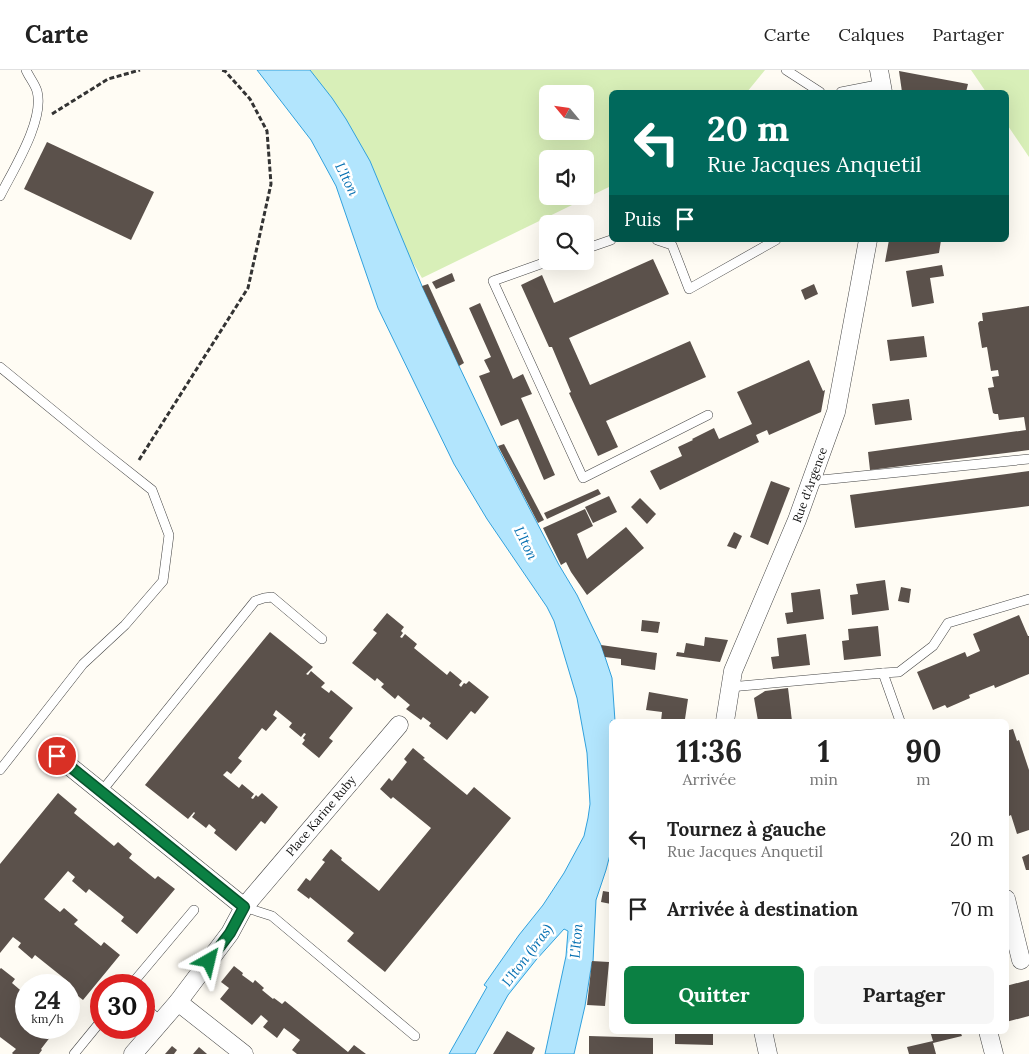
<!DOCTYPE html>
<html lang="fr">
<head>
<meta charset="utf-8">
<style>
	body { margin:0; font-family:Lora,serif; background:#f6f6f6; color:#222; height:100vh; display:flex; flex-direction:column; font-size:19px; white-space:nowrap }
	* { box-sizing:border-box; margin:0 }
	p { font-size:16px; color:#767676 }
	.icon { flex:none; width:28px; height:28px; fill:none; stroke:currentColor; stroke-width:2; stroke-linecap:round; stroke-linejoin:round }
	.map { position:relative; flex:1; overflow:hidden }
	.panel { position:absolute; left:609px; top:649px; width:400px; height:315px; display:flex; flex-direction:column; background:#fff; border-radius:8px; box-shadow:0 5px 20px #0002 }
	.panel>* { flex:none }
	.banner { position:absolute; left:609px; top:20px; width:400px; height:152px; border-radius:8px; box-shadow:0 5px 20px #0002; background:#00695c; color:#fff; overflow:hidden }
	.needle { width:32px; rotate:299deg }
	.fabs { position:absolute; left:539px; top:15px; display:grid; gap:10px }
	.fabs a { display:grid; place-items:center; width:55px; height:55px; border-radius:8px; background:#fff; box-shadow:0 5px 20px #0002; font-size:25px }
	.speed { position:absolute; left:15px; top:904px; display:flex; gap:10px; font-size:25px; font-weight:700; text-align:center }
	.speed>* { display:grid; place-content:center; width:65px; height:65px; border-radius:50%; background:#fff; box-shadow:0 5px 20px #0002; line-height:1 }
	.speed small { font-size:12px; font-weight:400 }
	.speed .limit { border:8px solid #d22; background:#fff; color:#111 }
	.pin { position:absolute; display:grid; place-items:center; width:42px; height:42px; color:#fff; margin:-21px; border:2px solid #fff; border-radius:50%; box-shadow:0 1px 5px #0007 }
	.me { position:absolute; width:55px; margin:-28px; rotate:37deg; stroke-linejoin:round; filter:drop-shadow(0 0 4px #0008) }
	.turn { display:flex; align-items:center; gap:18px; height:105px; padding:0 15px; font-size:22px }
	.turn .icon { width:65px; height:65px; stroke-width:2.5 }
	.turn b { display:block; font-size:35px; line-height:42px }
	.then { display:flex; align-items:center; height:48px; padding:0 15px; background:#0003; gap:10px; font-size:19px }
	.eta { display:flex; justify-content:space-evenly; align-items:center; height:85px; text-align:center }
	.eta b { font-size:30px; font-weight:700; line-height:35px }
	.primary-button { display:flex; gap:10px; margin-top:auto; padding:10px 15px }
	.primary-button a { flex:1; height:58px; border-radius:8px; background:#0b8043; color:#fff; font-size:20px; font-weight:700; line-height:58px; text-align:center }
	.primary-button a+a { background:#f6f6f6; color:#222 }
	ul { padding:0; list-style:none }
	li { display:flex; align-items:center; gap:15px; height:70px; padding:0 15px }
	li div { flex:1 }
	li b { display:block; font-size:19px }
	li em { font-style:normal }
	header { display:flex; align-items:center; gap:30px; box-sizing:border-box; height:70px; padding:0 25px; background:#fff; border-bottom:1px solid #e0e0e0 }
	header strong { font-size:24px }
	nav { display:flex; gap:28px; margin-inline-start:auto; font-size:18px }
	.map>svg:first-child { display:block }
	.green { fill:#d8efb8; fill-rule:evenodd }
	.water { fill:#b2e5fd; stroke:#31a1dd }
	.building { fill:#5b514b }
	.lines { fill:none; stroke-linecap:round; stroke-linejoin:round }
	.service-casing { stroke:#444; stroke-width:10 }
	.minor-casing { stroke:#444; stroke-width:19 }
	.path { stroke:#333; stroke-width:3; stroke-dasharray:5 2.5; stroke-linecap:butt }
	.service { stroke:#fff; stroke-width:9 }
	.minor { stroke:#fff; stroke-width:18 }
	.route-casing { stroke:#07532c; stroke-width:12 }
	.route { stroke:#0b8043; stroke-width:9 }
	.labels { text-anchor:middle; stroke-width:5; stroke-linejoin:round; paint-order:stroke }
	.street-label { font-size:12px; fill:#111; stroke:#fff }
	.water-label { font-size:14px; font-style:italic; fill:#0972b3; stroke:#fff }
</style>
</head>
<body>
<header>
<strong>Carte</strong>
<nav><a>Carte</a><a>Calques</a><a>Partager</a></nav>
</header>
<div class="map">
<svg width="1029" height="984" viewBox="0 0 1029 984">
	<rect width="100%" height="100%" fill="#fffcf4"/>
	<!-- green -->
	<g class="green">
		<path d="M298,0H765L747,22H611V116L422,208ZM548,24H585V61H548ZM548,89H585V126H548Z"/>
		<path d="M971,0H1029V87L1006,53V22H986Z"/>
	</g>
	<!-- water -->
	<path class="water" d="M257,0H310L332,28L346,49L370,91L422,216L459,296L497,376L559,495L577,525L601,575L612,608L615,651H611V781L606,800L596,830L593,892H592L585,936L574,984H545L566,886L568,861L564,859L536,890L508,925L475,984H449L487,917L484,915L519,865L543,835L564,803L584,766L588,748L590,734L587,683L577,628L554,551L547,537L487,449L454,394L378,238L336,116L311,70Z"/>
	<!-- building -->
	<g class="building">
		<path d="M899,1L968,14L966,22H902Z"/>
		<path d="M47,72L154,122L131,170L24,119Z"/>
		<path d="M889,170H941L939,183L885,192Z"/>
		<path d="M653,189L669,224L569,268L590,315L690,271L706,307L606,351L618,377L598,386L569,323L571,322L552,277H549L521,215L542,205L554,233Z"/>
		<path d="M942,195L944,206L930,208L934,233L912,237L906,201Z"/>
		<path d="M452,203L455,211L436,219L432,212Z"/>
		<path d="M428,214L464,293L459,296L422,216Z"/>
		<path d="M814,214L818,224L805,230L801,220Z"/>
		<path d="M480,233L513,309L523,304L532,324L521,328L555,405L544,410L518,349L501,356L479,306L490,302L484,290L491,287L469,238Z"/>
		<path d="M1029,236V380L870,400L868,382L1026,360L1024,347L999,350L998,344H995L993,343L988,318L994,317L992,307L999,306L998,300L991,301L987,277L982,278L978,253L980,251H983L982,243Z"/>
		<path d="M924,266L927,287L890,291L887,270Z"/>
		<path d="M809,290L823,321L825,320L821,342L769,365L767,360L756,365L759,372L660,420L650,401L682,386L678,377L693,370L692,369L714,358L719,369L752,354L737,322Z"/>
		<path d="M909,329L912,350L875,355L872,334Z"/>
		<path d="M504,374L544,450L538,453L498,376Z"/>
		<path d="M1029,401V436L855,458L850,425Z"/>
		<path d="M771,411L790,418L768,475L750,467Z"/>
		<path d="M598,419L601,424L547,449L544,443Z"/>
		<path d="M609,426L617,442L593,453L585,437Z"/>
		<path d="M640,428L656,444L647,454L631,437Z"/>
		<path d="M585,439L593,456L577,464L587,489L626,457L644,478L587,525L571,502L566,492L561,495L543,458Z"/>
		<path d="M734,462L742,466L736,479L727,476Z"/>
		<path d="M885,510L889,540L852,545L850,525L858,524L856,514Z"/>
		<path d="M901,517L911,519L909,533L898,531Z"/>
		<path d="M820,519L824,549L787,554L785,543L793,542L791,523Z"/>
		<path d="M387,543L404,557L401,561L403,563L400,567L402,568L405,564L417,574L414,578L447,605L450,601L462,611L459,615L461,617L464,613L466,614L469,611L489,627L475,644L471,641L447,670L429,656L431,653L423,647L421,650L406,639L410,635L398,625L395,629L381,617L384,614L377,608L375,611L352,593L377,563L373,560Z"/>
		<path d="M1019,545L1028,566H1029V604L995,618L994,615L969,625L970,628L947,638L945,635L933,640L917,602L965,582L967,587L980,581L973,564Z"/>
		<path d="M642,550L660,552L658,563L641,561Z"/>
		<path d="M878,556L881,586L844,590L842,571L849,570L848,559Z"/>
		<path d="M270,562L313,597L306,604L308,605L311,601L325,613L321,617L329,623L331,620L353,638L329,668L333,671L319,688L302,674L305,670L303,668L306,664L304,663L301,667L289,657L292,653L276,640L273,645L277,648L266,661L262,658L238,688L242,691L231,704L227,701L223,705L239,718L242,714L254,724L251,728L253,729L256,725L258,727L262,723L278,737L265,754L261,751L236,781L214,763L216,760L209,754L206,758L192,747L195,743L194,742L188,749L145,715Z"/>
		<path d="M806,564L810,595L773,599L771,587L779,586L777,568Z"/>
		<path d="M705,567L728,570L720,592L676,586L677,582L684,583L686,573L704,576Z"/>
		<path d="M601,575L657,583L655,600L621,595V589L605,587Z"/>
		<path d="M788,618L792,651H758L754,628L765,621Z"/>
		<path d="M649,622L688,629L685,649L690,650V651H661L662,642L646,640Z"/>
		<path d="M1013,659L1017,671L1019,670L1029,700V760L1017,764L1011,745L1009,746L1006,738V732L1009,731L1006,722V717H1008L1006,712V661Z"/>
		<path d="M413,678L425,688L423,689L467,725L474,717L511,748L385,902L347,871L354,863L310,827L309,829L297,820L306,808L310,811L325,792L322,790L331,779L342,788L341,790L379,821L431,758L393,727L391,729L380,719L389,708L392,711L407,692L404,689Z"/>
		<path d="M58,723L77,739L74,743L114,776L118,772L132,784L129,788L155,809L158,806L175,819L137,864L121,851L124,847L89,819L86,823L72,811L75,807L68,801L44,829L60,842L64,838L78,850L74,854L101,876L104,872L120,885L83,930L69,919L70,913L35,885L32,889L18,877L21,873L13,867L0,883V794Z"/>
		<path d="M1029,784V800H1026L1022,787Z"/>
		<path d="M610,814H611V834L601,832L603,821L609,822Z"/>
		<path d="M592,891L609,892L605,936L587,935Z"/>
		<path d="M234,896L243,903L242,905L253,913L255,910L264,918L262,920L273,929L274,928L282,934L285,931L348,982L354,975L366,984H297L292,980L300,970L284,958L277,968L263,957L268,951L261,945L252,955L220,929L229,918L221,912Z"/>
		<path d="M1,898L15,909L12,913L26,925V958H61L53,967L51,966L41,979L42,980L39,984H13L12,983L16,979L0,967V899Z"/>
		<path d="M1029,910V946L1006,952V916Z"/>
		<path d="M507,961L535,978L532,984H493Z"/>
		<path d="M675,961H713V975L675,974Z"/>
		<path d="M930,961H960L962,966L933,973L936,984H909L907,977L933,971Z"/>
		<path d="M589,966L653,968V984H589Z"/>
		<path d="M172,976L177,980L174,984H165Z"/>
		<path d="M199,977L207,984H193Z"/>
	</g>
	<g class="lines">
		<!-- service casing -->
		<g class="service-casing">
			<g id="service">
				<path d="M786,0L820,22"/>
				<path d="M841,22L882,14"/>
				<path d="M0,126C13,100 45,50 37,21C35,14 29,7 26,0"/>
				<path d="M657,170L672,175L689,219L776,170"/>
				<path d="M585,179L611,170"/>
				<path d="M549,191L493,211L583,408L708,345"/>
				<path d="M0,297L99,378L152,420L169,465L163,511L125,555L83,594L0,700"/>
				<path d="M811,411L1029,389"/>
				<path d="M883,603L899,602L933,576L948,553L1029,529"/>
				<path d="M730,617L883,603L900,651"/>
				<path d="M101,722L255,531L264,528L272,527L322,569"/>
				<path d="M244,837L272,846L415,966"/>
				<path d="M131,915L194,840"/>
				<path d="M144,936L161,952"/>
				<path d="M74,984L101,951"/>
			</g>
		</g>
		<!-- minor casing -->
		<g class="minor-casing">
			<g id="minor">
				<path d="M879,0L883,22"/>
				<path d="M725,651L733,601L797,450L836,342L868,170"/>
				<path d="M57,686L244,837L230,863L178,932L133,984"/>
				<path d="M1006,829L1021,890"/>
				<path d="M244,837L399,655"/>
				<path d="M178,932L244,984"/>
				<path d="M763,961L768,984"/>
				<path d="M988,961L994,984"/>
			</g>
		</g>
		<!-- path -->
		<g class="path">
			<path d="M52,44L108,9L140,0"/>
			<path d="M139,390L248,218L271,114L267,61L250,29L225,1L221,0"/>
		</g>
		<!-- service -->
		<use href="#service" class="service"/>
		<!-- minor -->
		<use href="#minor" class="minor"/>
	</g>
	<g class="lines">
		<!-- route casing -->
		<g class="route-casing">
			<path id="route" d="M57,686L244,837L230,863L209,891"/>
		</g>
		<!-- route -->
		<use href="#route" class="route"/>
	</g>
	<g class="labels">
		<!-- street labels -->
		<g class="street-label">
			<text transform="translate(810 415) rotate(-70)" y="4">Rue d'Argence</text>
			<text transform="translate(321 746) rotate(-50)" y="4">Place Karine Ruby</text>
		</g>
		<!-- water labels -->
		<g class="water-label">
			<text transform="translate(347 109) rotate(64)" y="5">L'Iton</text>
			<text transform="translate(526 473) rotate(64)" y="5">L'Iton</text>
			<text transform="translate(576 871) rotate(-85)" y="5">L'Iton</text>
			<text transform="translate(527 885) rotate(-53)" y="5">L'Iton (bras)</text>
		</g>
	</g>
</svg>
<div class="fabs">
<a><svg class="needle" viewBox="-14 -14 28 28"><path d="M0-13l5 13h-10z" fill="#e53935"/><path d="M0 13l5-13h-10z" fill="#767676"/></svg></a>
<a><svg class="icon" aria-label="sound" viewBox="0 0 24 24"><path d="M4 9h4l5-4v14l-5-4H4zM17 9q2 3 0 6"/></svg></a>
<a><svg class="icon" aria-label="search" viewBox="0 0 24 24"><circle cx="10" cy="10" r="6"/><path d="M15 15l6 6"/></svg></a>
</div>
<div class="speed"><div>24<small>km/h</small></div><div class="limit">30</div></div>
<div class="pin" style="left:57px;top:686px;background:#d93025"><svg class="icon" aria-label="arrive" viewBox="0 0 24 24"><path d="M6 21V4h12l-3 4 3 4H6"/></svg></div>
<svg class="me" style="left:209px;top:891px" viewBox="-20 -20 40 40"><path d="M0-17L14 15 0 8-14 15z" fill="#0b8043" stroke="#fff" stroke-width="4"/></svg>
<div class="banner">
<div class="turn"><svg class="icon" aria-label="left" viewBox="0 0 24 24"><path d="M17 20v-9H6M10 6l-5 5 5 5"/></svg><div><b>20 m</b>Rue Jacques Anquetil</div></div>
<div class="then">Puis<svg class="icon" aria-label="arrive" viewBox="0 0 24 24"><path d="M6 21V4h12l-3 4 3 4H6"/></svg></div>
</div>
<section class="panel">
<div class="eta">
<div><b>11:36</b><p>Arrivée</p></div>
<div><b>1</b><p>min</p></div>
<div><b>90</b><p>m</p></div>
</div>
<ul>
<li><svg class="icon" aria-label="left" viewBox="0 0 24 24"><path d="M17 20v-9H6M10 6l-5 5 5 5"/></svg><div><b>Tournez à gauche</b><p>Rue Jacques Anquetil</p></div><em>20 m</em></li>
<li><svg class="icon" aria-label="arrive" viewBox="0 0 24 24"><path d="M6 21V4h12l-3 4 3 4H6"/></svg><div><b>Arrivée à destination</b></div><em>70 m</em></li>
</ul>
<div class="primary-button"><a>Quitter</a><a>Partager</a></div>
</section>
</div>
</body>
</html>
